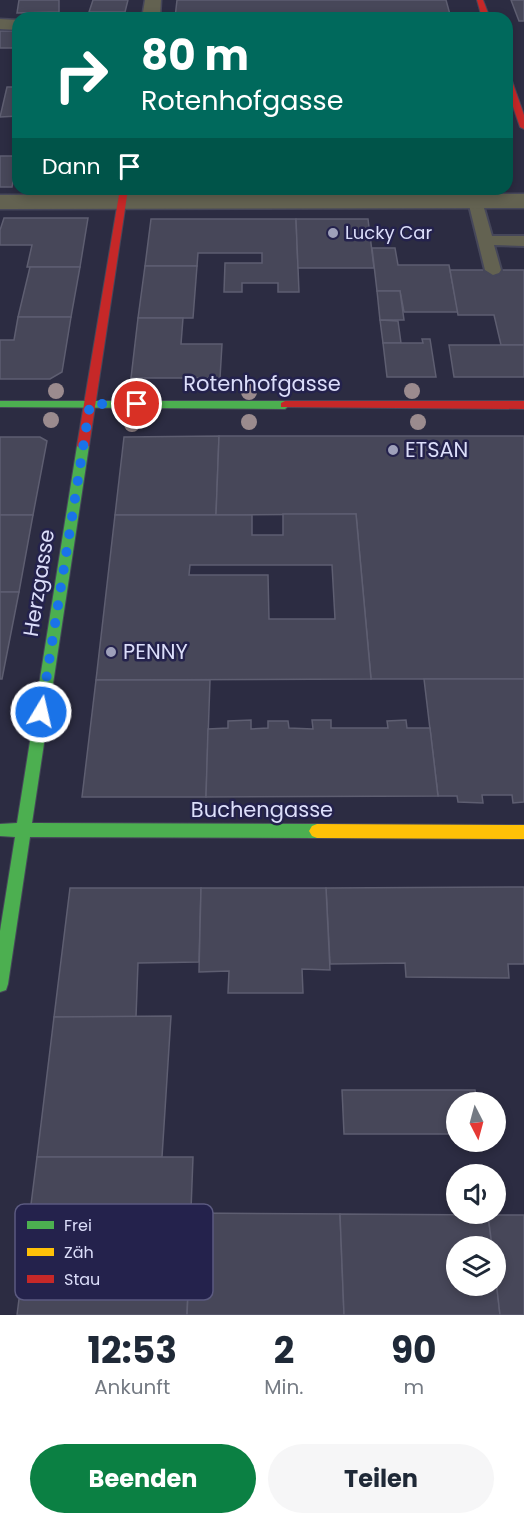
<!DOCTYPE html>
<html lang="de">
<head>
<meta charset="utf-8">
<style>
	body { margin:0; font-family:Poppins,sans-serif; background:#f6f6f7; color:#1f2937; height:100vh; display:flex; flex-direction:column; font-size:22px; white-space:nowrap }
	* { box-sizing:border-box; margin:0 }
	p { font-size:20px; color:#747a83 }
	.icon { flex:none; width:33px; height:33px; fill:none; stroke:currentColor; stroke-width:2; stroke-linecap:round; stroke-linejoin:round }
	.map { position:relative; height:1315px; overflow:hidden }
	.panel { display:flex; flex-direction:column; background:#fff; flex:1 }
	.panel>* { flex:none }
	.top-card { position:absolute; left:12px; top:12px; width:501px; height:183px; border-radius:18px; box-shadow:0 3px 9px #0003; background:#00695c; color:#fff; overflow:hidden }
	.needle { width:39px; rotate:174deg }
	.buttons { position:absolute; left:446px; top:1092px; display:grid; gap:12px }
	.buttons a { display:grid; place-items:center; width:60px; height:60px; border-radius:50%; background:#fff; box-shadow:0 3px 9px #0003; font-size:30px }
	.pin { position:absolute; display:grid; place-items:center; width:51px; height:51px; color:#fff; margin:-26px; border:3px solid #fff; border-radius:50%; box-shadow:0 2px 6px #0007 }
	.me { position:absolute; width:66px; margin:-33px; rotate:9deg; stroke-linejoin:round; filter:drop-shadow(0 0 4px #0008) }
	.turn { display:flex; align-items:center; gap:21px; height:126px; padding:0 30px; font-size:27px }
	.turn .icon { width:78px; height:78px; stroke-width:2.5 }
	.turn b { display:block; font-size:42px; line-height:51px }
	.then { display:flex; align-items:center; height:57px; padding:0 30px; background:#0003; gap:12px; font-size:22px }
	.eta { display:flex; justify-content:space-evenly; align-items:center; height:102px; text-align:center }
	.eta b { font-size:36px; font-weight:700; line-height:42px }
	.action { display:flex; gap:12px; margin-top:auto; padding:12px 30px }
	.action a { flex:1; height:69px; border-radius:36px; background:#0b8043; color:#fff; font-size:24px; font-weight:700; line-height:69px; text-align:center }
	.action a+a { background:#f6f6f7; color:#1f2937 }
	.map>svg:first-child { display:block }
	.building { fill:#474759; stroke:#5e5e71; stroke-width:1.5; fill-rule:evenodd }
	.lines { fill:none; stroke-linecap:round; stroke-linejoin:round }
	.lane-casing { stroke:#46475a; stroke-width:4 }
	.street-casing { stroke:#46475a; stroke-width:3 }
	.fast-casing { stroke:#46475a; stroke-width:2 }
	.slow-casing { stroke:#46475a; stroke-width:2 }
	.jam-casing { stroke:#46475a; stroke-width:2 }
	.lane { fill:#636251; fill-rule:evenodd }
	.street { fill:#636251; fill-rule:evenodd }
	.fast { fill:#4caf50; fill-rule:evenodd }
	.slow { fill:#ffc107; fill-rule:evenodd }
	.jam { fill:#c62828; fill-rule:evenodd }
	.tree { fill:#9b8b8e }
	.route { stroke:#1a73e8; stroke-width:10; stroke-dasharray:0 18 }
	.poi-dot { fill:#9ea0ba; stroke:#24224c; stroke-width:2 }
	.labels { text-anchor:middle; stroke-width:5; stroke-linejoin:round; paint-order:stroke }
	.far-poi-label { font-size:18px; fill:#dcdefa; stroke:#24224c; text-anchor:start }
	.street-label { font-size:21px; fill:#dcdefa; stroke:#24224c }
	.poi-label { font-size:21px; fill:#dcdefa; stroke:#24224c; text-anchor:start }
	.key { fill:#24224c; stroke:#5b5a80; stroke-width:1.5 }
	.key-label { font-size:16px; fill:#dcdefa }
</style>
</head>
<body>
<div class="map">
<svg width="524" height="1315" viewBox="0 0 524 1315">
	<rect width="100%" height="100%" fill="#2c2c42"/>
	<!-- building -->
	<g class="building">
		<path d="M19,0H59V12L17,13Z"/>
		<path d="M93,0H128L125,12H89Z"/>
		<path d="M177,0H446L451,18H175Z"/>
		<path d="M511,0H524V21H519Z"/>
		<rect x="0" y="31" width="18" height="17"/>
		<path d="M7,87H18V116L0,117Z"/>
		<path d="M0,156H18L12,187H0Z"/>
		<path d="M4,218H88L80,267H27L32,245H0V230Z"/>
		<path d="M151,219H296L299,292H278V283H242V292H224L225,263H262V253H198L197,266H145Z"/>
		<path d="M296,219H368L374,268H298Z"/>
		<path d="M372,248H395L398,265H449L458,312H404L400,291H377Z"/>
		<path d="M145,266H197L193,318H138Z"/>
		<path d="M30,267H80L71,317H18Z"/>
		<path d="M450,270H524V345H501L494,315H458Z"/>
		<path d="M377,291H400L404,320H380Z"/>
		<path d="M18,317H71L62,372L50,379H0V340H14Z"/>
		<path d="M138,318H183L181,344H222L220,378H131Z"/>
		<path d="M380,320L398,321L401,343H383Z"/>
		<path d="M422,339H430L436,377H387L383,343H423Z"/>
		<path d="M449,345H524V377H454Z"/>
		<path d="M219,436L216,515H115L124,437Z"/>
		<path d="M219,436H524V679H371L356,514L216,515Z"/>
		<path d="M0,437H40L47,441L33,515H0Z"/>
		<path d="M283,514H356L371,679L96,680L115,515H252V535H283ZM190,565H332L335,619H269L268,575H189Z"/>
		<path d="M0,515H33L19,592H0Z"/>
		<path d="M0,592H19L2,679H0Z"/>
		<path d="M424,679H524V802L513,803L512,795H482L483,803L458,802L457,796H438Z"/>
		<path d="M96,680H210L206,797H82Z"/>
		<path d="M251,720V729L268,728V721H288L289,728L313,729L312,720H331V728H388L387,721L406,720L407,728H430L438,796L206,797L208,729L228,728V721Z"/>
		<path d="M524,887V964H508L509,978L406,977L405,963L330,964L326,888Z"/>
		<path d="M70,888H201L199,962L138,963L136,1017H54Z"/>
		<path d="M201,888H326L330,970L302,969L303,993H228L229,971L199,972Z"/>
		<path d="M171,1016L162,1157H37L54,1017Z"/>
		<path d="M342,1090H475L477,1102H456V1134H344Z"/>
		<path d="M37,1157H193L187,1315H17Z"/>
		<path d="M192,1213L340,1214L344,1315H187Z"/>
		<path d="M340,1214L488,1215L492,1246H456V1286H495V1271L500,1315H344Z"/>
		<path d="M488,1215H524V1315H500L495,1271V1246H492Z"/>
	</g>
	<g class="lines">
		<!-- lane casing -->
		<g class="lane-casing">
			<path id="lane" d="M475,197L482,201L492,236H524V246L494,245L501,270L499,273L493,275L485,270L468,201Z"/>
		</g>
		<!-- street casing -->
		<g class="street-casing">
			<g id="street">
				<path d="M145,0H161L160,18H142Z"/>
				<path d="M0,19L18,20V30L0,29Z"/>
				<path d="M524,194V208L0,209V195Z"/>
			</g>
		</g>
		<!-- fast casing -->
		<g class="fast-casing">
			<g id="fast">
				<path d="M0,401H285L290,405L285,409L0,407Z"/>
				<path d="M83,442L89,446L32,823L317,824L322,826L325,831L322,836L317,838L30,837L8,984L6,990L0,992V931L15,837L0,836V824L17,823L77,446Z"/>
			</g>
		</g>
		<!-- slow casing -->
		<g class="slow-casing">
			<path id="slow" d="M317,824L524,825V839L317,838L312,836L309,831L312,826Z"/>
		</g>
		<!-- jam casing -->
		<g class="jam-casing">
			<g id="jam">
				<path d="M477,0H483L490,18H482Z"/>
				<path d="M507,76L511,78L524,115V129L520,127L507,89Z"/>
				<path d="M120,189H128L89,446L83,450L77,446Z"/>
				<path d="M285,401H524V409L281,407V403Z"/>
			</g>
		</g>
		<!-- lane -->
		<use href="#lane" class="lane"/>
		<!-- street -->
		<use href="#street" class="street"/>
		<!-- fast -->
		<use href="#fast" class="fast"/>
		<!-- slow -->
		<use href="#slow" class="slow"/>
		<!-- jam -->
		<use href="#jam" class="jam"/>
	</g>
	<!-- trees -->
	<g class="tree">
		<circle cx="56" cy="391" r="8"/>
		<circle cx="137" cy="391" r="8"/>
		<circle cx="412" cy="391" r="8"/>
		<circle cx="249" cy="392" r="8"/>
		<circle cx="51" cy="420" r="8"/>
		<circle cx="249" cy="422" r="8"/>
		<circle cx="418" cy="422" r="8"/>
		<circle cx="132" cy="424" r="8"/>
	</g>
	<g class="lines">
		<!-- route -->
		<path class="route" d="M41,712L90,404H137"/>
	</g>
	<!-- markers -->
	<g class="poi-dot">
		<circle cx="333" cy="233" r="6"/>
		<circle cx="393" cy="450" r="6"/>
		<circle cx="111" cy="652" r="6"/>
	</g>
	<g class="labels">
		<!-- far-poi labels -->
		<g class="far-poi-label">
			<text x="345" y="239">Lucky Car</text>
		</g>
		<!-- street labels -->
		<g class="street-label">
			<text x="262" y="391">Rotenhofgasse</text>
			<text transform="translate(39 583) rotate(-81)" y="7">Herzgasse</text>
			<text x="262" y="817">Buchengasse</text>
		</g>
		<!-- poi labels -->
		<g class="poi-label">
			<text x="405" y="457">ETSAN</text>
			<text x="123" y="659">PENNY</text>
		</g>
	</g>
	<!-- legend -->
	<rect x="15" y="1204" width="198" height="96" rx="9" class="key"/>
	<rect x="27" y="1221" width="27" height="8" fill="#4caf50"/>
	<rect x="27" y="1248" width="27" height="8" fill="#ffc107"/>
	<rect x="27" y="1275" width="27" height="8" fill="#c62828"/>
	<g class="key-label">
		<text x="64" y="1231">Frei</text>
		<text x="64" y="1258">Zäh</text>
		<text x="64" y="1285">Stau</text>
	</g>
</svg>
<div class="buttons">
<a><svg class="needle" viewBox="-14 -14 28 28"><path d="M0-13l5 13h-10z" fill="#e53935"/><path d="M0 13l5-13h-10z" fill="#747a83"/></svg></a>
<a><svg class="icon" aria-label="sound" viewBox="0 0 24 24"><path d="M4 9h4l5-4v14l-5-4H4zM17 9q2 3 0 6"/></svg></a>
<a><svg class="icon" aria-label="layers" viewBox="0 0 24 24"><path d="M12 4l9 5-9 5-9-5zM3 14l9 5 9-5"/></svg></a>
</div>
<div class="pin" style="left:137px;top:404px;background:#d93025"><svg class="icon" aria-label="arrive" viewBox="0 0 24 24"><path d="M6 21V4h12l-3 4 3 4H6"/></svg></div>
<svg class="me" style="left:41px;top:712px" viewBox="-20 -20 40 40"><circle r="17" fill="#1a73e8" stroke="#fff" stroke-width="3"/><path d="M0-11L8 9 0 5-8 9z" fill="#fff"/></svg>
<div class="top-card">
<div class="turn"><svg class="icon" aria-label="right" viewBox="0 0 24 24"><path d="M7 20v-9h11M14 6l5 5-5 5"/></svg><div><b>80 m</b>Rotenhofgasse</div></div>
<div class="then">Dann<svg class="icon" aria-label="arrive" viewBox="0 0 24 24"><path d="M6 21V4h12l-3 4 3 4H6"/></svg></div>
</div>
</div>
<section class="panel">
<div class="eta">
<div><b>12:53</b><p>Ankunft</p></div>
<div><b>2</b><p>Min.</p></div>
<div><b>90</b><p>m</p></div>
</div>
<div class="action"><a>Beenden</a><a>Teilen</a></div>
</section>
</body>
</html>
